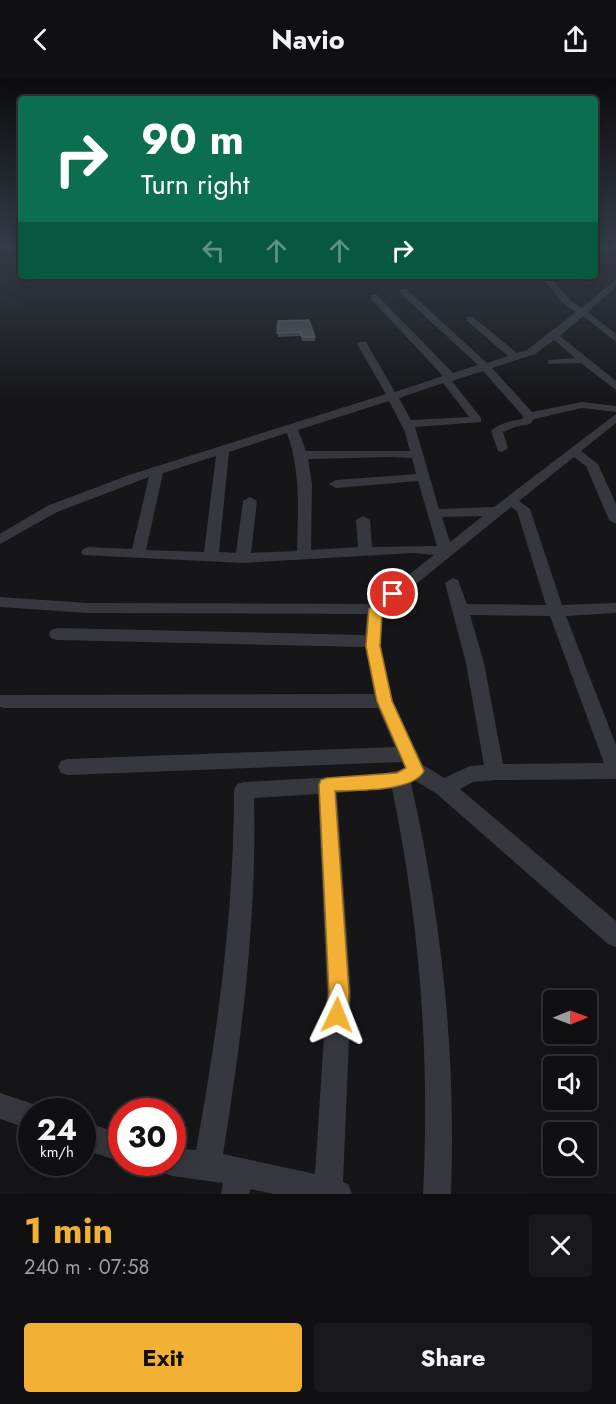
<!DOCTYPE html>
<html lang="en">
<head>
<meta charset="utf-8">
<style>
	body { margin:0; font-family:Jost,sans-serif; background:#19191b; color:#f1f3f6; height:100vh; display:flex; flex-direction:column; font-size:22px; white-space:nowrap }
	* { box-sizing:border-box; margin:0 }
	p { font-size:20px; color:#9c9d9f }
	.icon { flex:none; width:33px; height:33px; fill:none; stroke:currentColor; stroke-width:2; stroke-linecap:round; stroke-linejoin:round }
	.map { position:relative; height:1116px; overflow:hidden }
	.drawer { display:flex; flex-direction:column; background:#101012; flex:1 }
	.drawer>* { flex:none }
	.top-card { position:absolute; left:18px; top:18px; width:580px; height:183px; border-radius:6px; box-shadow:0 6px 24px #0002,0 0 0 2px #303032; background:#0b6e4f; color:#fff; overflow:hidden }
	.needle { width:39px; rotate:89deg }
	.controls { position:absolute; left:543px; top:912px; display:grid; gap:12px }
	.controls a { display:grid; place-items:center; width:54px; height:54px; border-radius:6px; background:#101012; box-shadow:0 6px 24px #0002,0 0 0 2px #303032; font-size:30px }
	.speed { position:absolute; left:18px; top:1020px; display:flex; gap:12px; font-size:30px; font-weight:700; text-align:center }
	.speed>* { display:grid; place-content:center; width:78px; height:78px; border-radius:50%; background:#101012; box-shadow:0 6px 24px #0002,0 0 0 2px #303032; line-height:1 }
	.speed small { font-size:15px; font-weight:400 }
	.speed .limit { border:9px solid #d22; background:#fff; color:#111 }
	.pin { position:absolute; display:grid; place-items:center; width:51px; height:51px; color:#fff; margin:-26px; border:3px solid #fff; border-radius:50%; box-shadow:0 2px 6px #0007 }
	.me { position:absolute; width:66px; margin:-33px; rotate:2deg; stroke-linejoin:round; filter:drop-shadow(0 0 4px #0008) }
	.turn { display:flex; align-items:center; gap:21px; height:126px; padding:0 24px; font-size:27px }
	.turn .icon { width:78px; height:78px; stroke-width:2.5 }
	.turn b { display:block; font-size:42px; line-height:51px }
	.lanes { display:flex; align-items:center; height:57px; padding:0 24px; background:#0003; justify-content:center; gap:30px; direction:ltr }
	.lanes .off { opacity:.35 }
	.round { display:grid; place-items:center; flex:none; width:63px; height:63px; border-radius:6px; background:#19191b }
	.overview { display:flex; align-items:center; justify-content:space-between; height:102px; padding:0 24px }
	h1 { font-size:36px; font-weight:700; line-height:45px; color:#f2b134 }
	.action { display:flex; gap:12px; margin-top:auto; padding:12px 24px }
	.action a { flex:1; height:69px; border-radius:6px; background:#f2b134; color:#111; font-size:24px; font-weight:700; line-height:69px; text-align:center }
	.action a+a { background:#19191b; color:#f1f3f6 }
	header { display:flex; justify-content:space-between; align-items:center; height:78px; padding:0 24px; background:#101012; font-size:27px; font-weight:700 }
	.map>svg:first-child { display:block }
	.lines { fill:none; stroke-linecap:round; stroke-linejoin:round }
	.minor { fill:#37383d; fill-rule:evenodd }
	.wall { fill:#47494d }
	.building { fill:#525359; stroke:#5f6168; stroke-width:1.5 }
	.route { fill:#f2b134; stroke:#9d7322; stroke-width:1.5 }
</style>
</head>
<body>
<header><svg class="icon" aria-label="back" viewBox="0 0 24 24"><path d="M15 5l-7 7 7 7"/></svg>Navio<svg class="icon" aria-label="share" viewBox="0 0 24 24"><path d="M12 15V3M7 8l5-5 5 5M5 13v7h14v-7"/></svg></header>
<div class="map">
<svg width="616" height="1116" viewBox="0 0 616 1116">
	<rect width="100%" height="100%" fill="#161618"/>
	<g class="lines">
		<!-- minor -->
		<g class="minor">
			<path d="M596,172L600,174L599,177H596Z"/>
			<path d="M540,198H549L572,224L582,230L616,201V209L588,234L616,256V264L583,238L560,258L616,303V312L581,285L548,286V282L575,280L554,262L535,276L492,290L532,334L582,324L616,328V334L582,330L534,341L530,346L515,349L503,354L508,370L502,374L498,373L491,353C499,345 511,343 522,341L523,338L483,293L452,303L481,340V344L415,349L439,431L494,429L616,336V345L581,373L598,386L616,426V446L609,442L586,388L574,379L519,423L530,431L562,527L616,525V535L566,538L616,667V701L495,702L473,704L460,711L616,843V869L608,866L437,716L414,702L411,705C442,844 456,973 451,1116H423C430,977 420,847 392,710L337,715L351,914L343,1104L348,1106L352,1116H273L251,1111L249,1116H221L223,1105L172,1098L162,1094L158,1084H172V1070L196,1072C218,952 234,834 234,712L237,706L244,704L372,697L396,693L405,690L402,684L68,697L61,695L58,689L61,683L68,681L395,669L378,630H4L0,629V617L374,616L365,569L57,562L51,560L49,556L51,552L57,550L365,557L367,536L88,535L0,529V519L88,525L371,526L434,477L413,475L243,485L83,477L81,474L83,471L88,469L132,471L149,399L57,434L0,466V456L47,428L129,397L386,316L357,266L358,264H366L395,314L443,298L371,221V217H377L453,295L478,287L400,215V211H406L487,285L508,278L467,243V239H473L517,275L527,272L576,234L566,228ZM443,305L469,339L411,342L399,320ZM389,323L405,354L410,373H306L298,352ZM287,355C301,394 298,432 297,473L251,475L257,423L250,419L243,423L236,475L219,474L229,374ZM216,378L204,474L146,472L163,395ZM392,379L412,380L416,396L336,402L329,406L336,410L418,403L437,468L372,469L370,442L363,438L356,442L358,469L311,472L312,406L308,381ZM511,429L517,433L546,527L467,526L458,502L453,500L445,505L466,585L484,687L470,688L444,700L423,687L393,623L381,568L383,533ZM483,438L450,464L442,439ZM470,537L550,538L604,685L503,686L484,585ZM318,716L327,914L315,1096L223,1076C242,958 257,840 254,720Z"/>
			<path d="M0,1015L42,1029L43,1034H32V1052L0,1041Z"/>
			<path d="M82,1043L122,1056V1084L82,1071Z"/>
		</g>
	</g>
	<!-- wall -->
	<path class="wall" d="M278,243L315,259V263H302L301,258L278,259Z"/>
	<!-- building -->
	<path class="building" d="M309,242L315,259H302L301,254L277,255L278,243Z"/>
	<!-- sky -->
	<linearGradient id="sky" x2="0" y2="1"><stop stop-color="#0c0c0d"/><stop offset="0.52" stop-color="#363c48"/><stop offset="1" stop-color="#363c48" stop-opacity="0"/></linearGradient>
	<rect width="616" height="325" fill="url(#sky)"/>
	<!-- route -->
	<path class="route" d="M393,512L400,516L382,532L380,568L392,623L424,693C413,714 357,712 335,713L349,914L348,937L345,945L337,948L330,945L327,937L329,914L319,707L321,702L327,700L397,695L406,690L377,623L366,568L369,531Z"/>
</svg>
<div class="controls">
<a><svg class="needle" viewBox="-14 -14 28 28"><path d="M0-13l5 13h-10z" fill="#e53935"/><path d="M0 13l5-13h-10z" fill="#9c9d9f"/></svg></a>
<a><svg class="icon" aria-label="sound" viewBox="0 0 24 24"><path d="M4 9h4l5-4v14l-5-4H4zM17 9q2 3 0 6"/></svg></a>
<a><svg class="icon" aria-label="search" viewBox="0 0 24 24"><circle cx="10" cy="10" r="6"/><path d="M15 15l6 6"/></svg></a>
</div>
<div class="speed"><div>24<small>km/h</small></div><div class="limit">30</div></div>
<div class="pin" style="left:393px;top:516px;background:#d93025"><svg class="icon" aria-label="arrive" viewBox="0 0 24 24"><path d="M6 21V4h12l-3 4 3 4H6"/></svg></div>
<svg class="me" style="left:337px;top:937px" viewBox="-20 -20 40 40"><path d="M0-17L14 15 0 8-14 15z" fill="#f2b134" stroke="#fff" stroke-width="4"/></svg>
<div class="top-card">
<div class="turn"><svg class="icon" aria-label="right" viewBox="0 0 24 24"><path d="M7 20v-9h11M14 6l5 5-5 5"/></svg><div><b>90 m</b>Turn right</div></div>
<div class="lanes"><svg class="icon off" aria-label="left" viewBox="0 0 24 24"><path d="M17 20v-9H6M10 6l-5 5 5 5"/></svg><svg class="icon off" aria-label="ahead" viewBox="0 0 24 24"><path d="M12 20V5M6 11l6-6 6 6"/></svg><svg class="icon off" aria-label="ahead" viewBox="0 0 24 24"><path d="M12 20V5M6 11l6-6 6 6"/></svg><svg class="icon" aria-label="right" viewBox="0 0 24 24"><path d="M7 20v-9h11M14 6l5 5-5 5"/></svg></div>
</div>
</div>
<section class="drawer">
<div class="overview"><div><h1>1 min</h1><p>240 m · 07:58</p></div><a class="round"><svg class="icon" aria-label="close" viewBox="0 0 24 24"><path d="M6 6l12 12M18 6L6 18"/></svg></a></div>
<div class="action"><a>Exit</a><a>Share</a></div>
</section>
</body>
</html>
